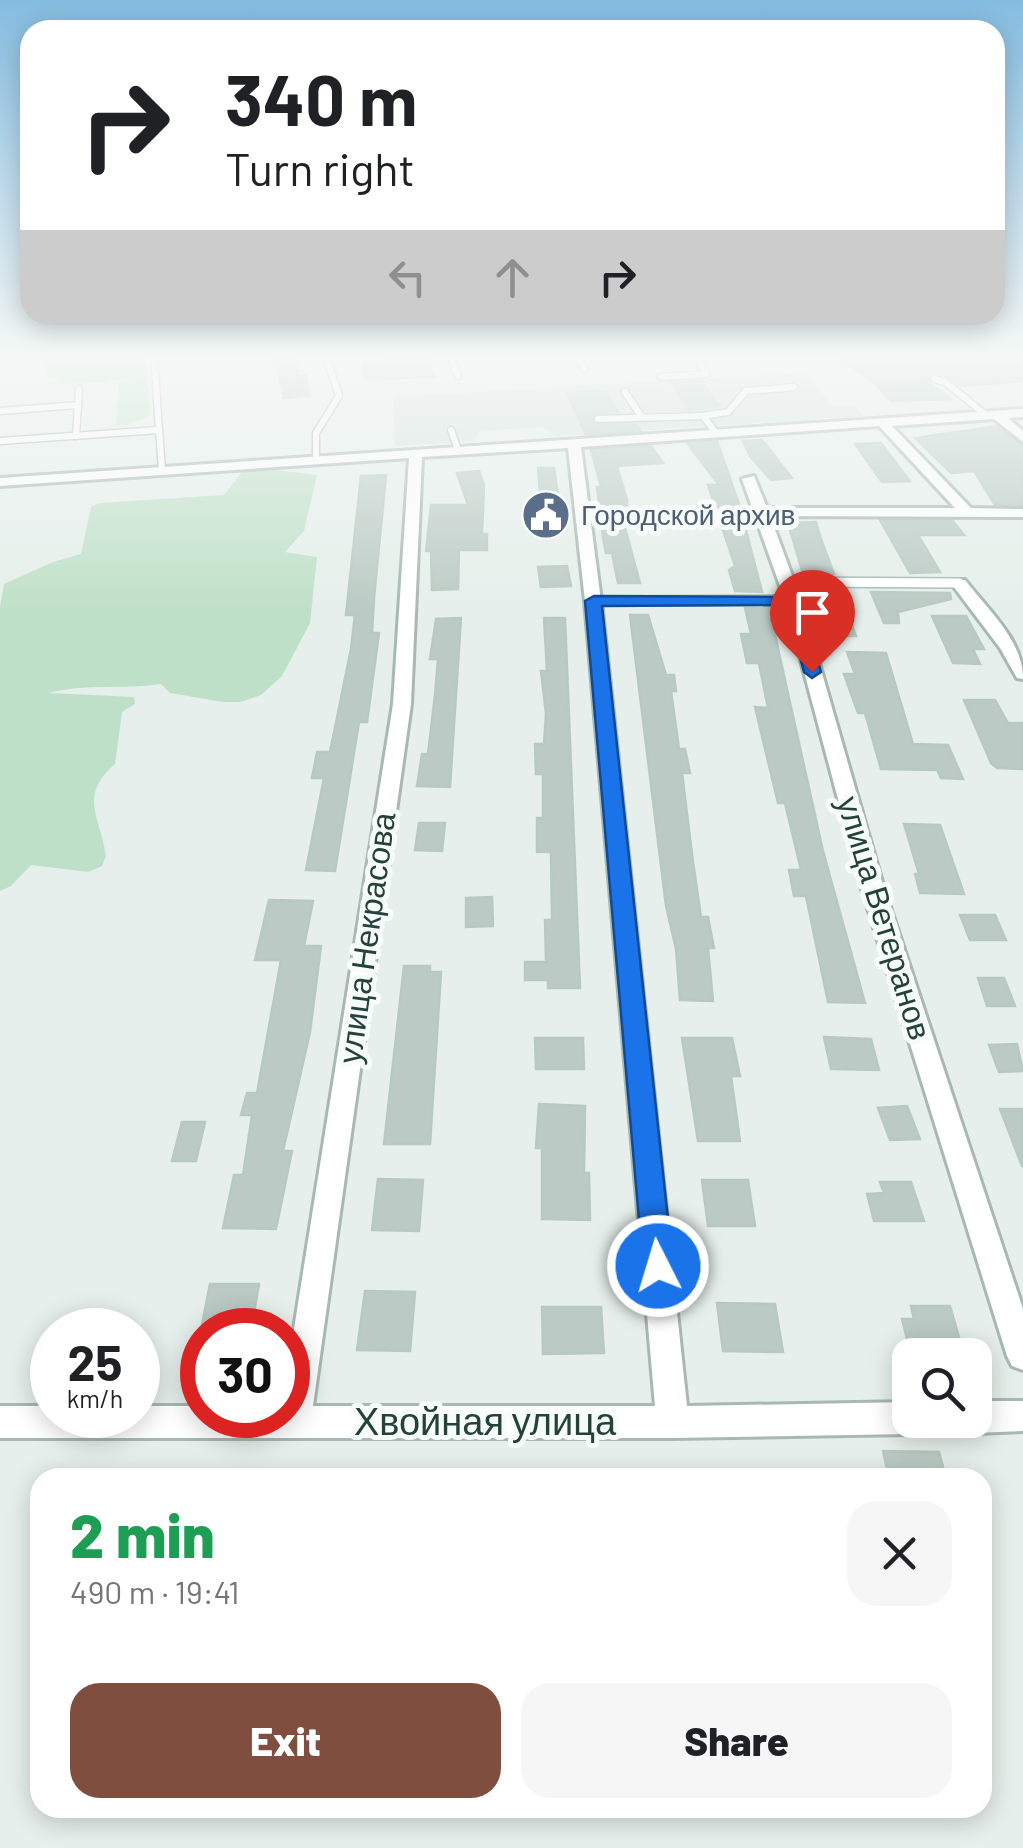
<!DOCTYPE html>
<html lang="en">
<head>
<meta charset="utf-8">
<style>
	body { margin:0; font-family:Barlow,sans-serif; background:#f6f6f6; color:#202124; height:100vh; display:flex; flex-direction:column; font-size:38px; white-space:nowrap }
	* { box-sizing:border-box; margin:0 }
	p { font-size:32px; color:#757577 }
	.icon { flex:none; width:55px; height:55px; fill:none; stroke:currentColor; stroke-width:2; stroke-linecap:round; stroke-linejoin:round }
	.map { position:relative; flex:1; overflow:hidden }
	.side { position:absolute; left:30px; top:1468px; width:962px; height:350px; display:flex; flex-direction:column; background:#fff; border-radius:30px; box-shadow:0 5px 25px #0003 }
	.side>* { flex:none }
	.top-card { position:absolute; left:20px; top:20px; width:985px; height:305px; border-radius:30px; box-shadow:0 5px 25px #0003; background:#fff; color:#202124; overflow:hidden }
	.buttons { position:absolute; left:892px; top:1338px; display:grid; gap:20px }
	.buttons a { display:grid; place-items:center; width:100px; height:100px; border-radius:20px; background:#fff; box-shadow:0 5px 25px #0003; font-size:50px }
	.speed { position:absolute; left:30px; top:1308px; display:flex; gap:20px; font-size:50px; font-weight:700; text-align:center }
	.speed>* { display:grid; place-content:center; width:130px; height:130px; border-radius:50%; background:#fff; box-shadow:0 5px 25px #0003; line-height:1 }
	.speed small { font-size:25px; font-weight:400 }
	.speed .limit { border:15px solid #d22; background:#fff; color:#111 }
	.pin { position:absolute; display:grid; place-items:center; width:85px; height:85px; color:#fff; margin:-102px -42px; border-radius:50% 50% 50% 0; rotate:-45deg; box-shadow:0 0 10px #0007 }
	.pin .icon { rotate:45deg }
	.me { position:absolute; width:110px; margin:-55px; rotate:355deg; stroke-linejoin:round; filter:drop-shadow(0 0 8px #0008) }
	.turn { display:flex; align-items:center; gap:35px; height:210px; padding:0 40px; font-size:45px }
	.turn .icon { width:130px; height:130px; stroke-width:2.5 }
	.turn b { display:block; font-size:70px; line-height:85px }
	.lanes { display:flex; align-items:center; height:95px; padding:0 40px; background:#0003; justify-content:center; gap:50px; direction:ltr }
	.lanes .off { opacity:.35 }
	.round { display:grid; place-items:center; flex:none; width:105px; height:105px; border-radius:30px; background:#f6f6f6 }
	.head { display:flex; align-items:center; justify-content:space-between; height:170px; padding:0 40px }
	h1 { font-size:60px; font-weight:800; line-height:75px; color:#1e9e55 }
	.action { display:flex; gap:20px; margin-top:auto; padding:20px 40px }
	.action a { flex:1; height:115px; border-radius:30px; background:#7f4e3f; color:#fff; font-size:40px; font-weight:800; line-height:115px; text-align:center }
	.action a+a { background:#f6f6f6; color:#202124 }
	.map>svg:first-child { display:block }
	.built { fill:#d4dfda }
	.green { fill:#bfe0c8 }
	.building { fill:#bbcac4; stroke:#b8c9c2; stroke-width:2.5 }
	.lines { fill:none; stroke-linecap:round; stroke-linejoin:round }
	.lane-far1-casing { stroke:#a8b8b2; stroke-width:9 }
	.lane-casing { stroke:#a8b8b2; stroke-width:12 }
	.street-casing { stroke:#a8b8b2; stroke-width:6 }
	.lane-far1 { stroke:#fff; stroke-width:6 }
	.lane { stroke:#fff; stroke-width:9 }
	.street { fill:#fff; fill-rule:evenodd }
	.route { fill:#1a73e8; stroke:#114b97; stroke-width:2.5 }
	.labels { text-anchor:middle; stroke-width:10; stroke-linejoin:round; paint-order:stroke }
	.far-service-label { font-size:28px; fill:#4e5e75; stroke:#f7fbf9; text-anchor:start }
	.street-label { font-size:32px; fill:#24423a; stroke:#f7fbf9 }
	.near-street-label { font-size:38px; fill:#24423a; stroke:#f7fbf9 }
</style>
</head>
<body>
<div class="map">
<svg width="1023" height="1848" viewBox="0 0 1023 1848">
	<rect width="100%" height="100%" fill="#e6efeb"/>
	<!-- built -->
	<path class="built" d="M804,373L833,405L855,407L863,416L557,436L541,427L479,431L474,441L395,446L393,397Z"/>
	<!-- green -->
	<g class="green">
		<path d="M46,353H146L150,415L128,425H116L119,382H134L100,378L113,381L109,382L57,384L66,380L47,376Z"/>
		<path d="M268,469L317,475L304,531L285,552L317,557L310,623L282,676L261,695L241,702H223L170,693L161,684C123,690 86,683 49,693L134,697L135,704L122,712L115,764C78,796 100,816 106,856L102,866L88,872L31,865L11,886L0,891V607L4,584L53,562L81,554L91,507L100,503L224,495L242,472Z"/>
	</g>
	<!-- building -->
	<g class="building">
		<path d="M426,353L434,377L366,379L362,362L410,359L409,354Z"/>
		<path d="M881,353H1011L1023,361V381L961,386L948,376L933,372L928,376L929,383L951,399L891,401L872,381L842,360L887,358Z"/>
		<path d="M294,357L299,376H306L309,395L284,398L275,358Z"/>
		<path d="M701,381L705,387L720,406L689,410L671,383Z"/>
		<path d="M605,391L618,412L595,413L593,423L637,425L641,431L586,435L567,393Z"/>
		<path d="M997,426L1023,446V505H995L974,471L951,473L915,438Z"/>
		<path d="M762,440L792,478L771,480L750,456L743,441Z"/>
		<path d="M717,441L740,507L762,592L735,591L729,570L735,566L708,485H719L687,443Z"/>
		<path d="M881,443L910,481L882,482L855,444Z"/>
		<path d="M651,446L663,463L617,466L627,500L628,524H624L640,583H618L612,553H606L603,538L597,487H601L591,450Z"/>
		<path d="M538,468H554L562,523L533,524L531,507H541Z"/>
		<path d="M479,471L484,485L482,534H487V550H459L458,589L432,590L431,551H426L431,505H468L457,473Z"/>
		<path d="M386,475L374,598L372,633H379L367,722H359L335,871L306,870L324,778H312L317,752H330L351,649L355,615H346L361,476Z"/>
		<path d="M880,520H952L964,535H918L940,572L910,573Z"/>
		<path d="M816,522L821,539L834,574H803L788,523Z"/>
		<path d="M567,566L571,586L541,587L538,567Z"/>
		<path d="M822,590H839L856,636H838Z"/>
		<path d="M871,592L950,593L951,599L898,612L899,623H884Z"/>
		<path d="M745,608H769L823,851L865,1003L828,1002L806,896H794L789,870H801L785,803H778L755,707L768,708L759,663H747L741,634H751Z"/>
		<path d="M630,615H648L666,675H674L676,691H671L679,749H685L690,773H682L693,862L701,917H708L714,948H708L713,1001L680,1000L676,949L666,906Z"/>
		<path d="M932,616H966L984,649H973L980,664L953,663Z"/>
		<path d="M461,618L450,787L417,786L422,754H428L435,695L438,659H430L436,619Z"/>
		<path d="M544,618H565L580,988H548V980H525V962H546L545,920H552L551,852H537V818H543V774H536L535,744H544L546,713L541,671H547Z"/>
		<path d="M847,652L886,653L913,744L948,745L963,779L941,778L937,770L881,769L865,713H858L844,674H855Z"/>
		<path d="M964,700H995L1008,723H1023V769L997,768L991,763Z"/>
		<path d="M419,823H445L442,851L415,850Z"/>
		<path d="M904,824L940,825L964,894L920,893L915,874H919Z"/>
		<path d="M492,897L493,926L466,927V898Z"/>
		<path d="M269,900L313,901L304,946H321L310,1032L283,1151H292L276,1229L223,1228L234,1175H243L252,1115H241L247,1093H257L281,960H255Z"/>
		<path d="M960,915H995L1006,940H970Z"/>
		<path d="M404,966H430V972H441L430,1144H384Z"/>
		<path d="M978,978H1004L1015,1006H987Z"/>
		<path d="M824,1037L871,1039L879,1070L831,1069Z"/>
		<path d="M535,1038H583L584,1069H536Z"/>
		<path d="M682,1038H732L740,1076H731L740,1141H698Z"/>
		<path d="M1017,1044L1023,1071L999,1072L989,1045Z"/>
		<path d="M539,1104L585,1106L584,1173H589L590,1220L542,1219V1148H536Z"/>
		<path d="M907,1106L920,1139L890,1140L878,1108Z"/>
		<path d="M1000,1109H1023V1166H1022Z"/>
		<path d="M182,1122H205L196,1161H172Z"/>
		<path d="M378,1179L423,1180L419,1231L372,1230Z"/>
		<path d="M702,1180H748L755,1226H708Z"/>
		<path d="M880,1182H911L924,1221H874L867,1194L884,1193Z"/>
		<path d="M210,1284H259L251,1330H201Z"/>
		<path d="M365,1291L415,1292L410,1351L357,1350Z"/>
		<path d="M717,1303L775,1304L783,1352L723,1351Z"/>
		<path d="M911,1306H950L963,1351H910L902,1319H914Z"/>
		<path d="M542,1307H601L604,1353L543,1354Z"/>
		<path d="M883,1451L939,1452L946,1478H889Z"/>
	</g>
	<g class="lines">
		<!-- lane-far1 casing -->
		<g class="lane-far1-casing">
			<g id="lane-far1">
				<path d="M154,353L159,430"/>
				<path d="M449,353L458,376"/>
				<path d="M574,353L585,369"/>
				<path d="M814,353L820,359"/>
				<path d="M661,377L707,374L693,353"/>
				<path d="M934,379L945,382L986,415"/>
				<path d="M625,392L641,416"/>
				<path d="M0,411L78,405"/>
				<path d="M598,419L703,416"/>
				<path d="M451,430L458,450"/>
				<path d="M716,433L703,416L728,412L746,391L794,387"/>
				<path d="M76,436L79,389"/>
				<path d="M0,441L159,430L162,470"/>
				<path d="M316,459V433L339,396L325,353"/>
			</g>
		</g>
		<!-- lane casing -->
		<g class="lane-casing">
			<g id="lane">
				<path d="M788,582L959,583"/>
				<path d="M593,601L793,600"/>
			</g>
		</g>
		<!-- street casing -->
		<g class="street-casing">
			<g id="street">
				<path d="M1023,409V417L1008,418L1023,431V442L994,419L892,426L971,508L1023,509V517L770,516L801,600L884,889L1023,1309V1370L1012,1366L1007,1356L862,889L785,600L742,479L754,476L767,508H955L879,426L581,447L601,601L687,1406L910,1402V1420H925L921,1429L910,1434L673,1438H0V1406H52V1415H138V1406H202V1415H288V1367L393,704L409,458L0,486V478ZM568,448L585,601L655,1406H313L411,704L422,457Z"/>
				<path d="M953,580H965C988,610 1023,640 1023,679L1017,678L1000,648L951,583Z"/>
				<path d="M975,1401H1023V1431L975,1433L964,1428L960,1420H975Z"/>
			</g>
		</g>
		<!-- lane-far1 -->
		<use href="#lane-far1" class="lane-far1"/>
		<!-- lane -->
		<use href="#lane" class="lane"/>
		<!-- street -->
		<use href="#street" class="street"/>
	</g>
	<!-- sky -->
	<linearGradient id="sky" x2="0" y2="1"><stop stop-color="#84bce0"/><stop offset="0.58" stop-color="#f4f8f6"/><stop offset="1" stop-color="#f4f8f6" stop-opacity="0"/></linearGradient>
	<rect width="1023" height="612" fill="url(#sky)"/>
	<!-- route -->
	<path class="route" d="M594,596L799,597L821,672L812,678L804,672L786,605L602,606L673,1266L668,1275L658,1279L648,1275L643,1266L585,601Z"/>
	<!-- icons -->
	<defs>
		<g id="civic-disc" transform="scale(2.5)"><circle r="9.5" fill="#5c6f8a" stroke="#f7fbf9"/><path d="M-.6-6.5H3V-4.5H.6V-3L4-1V1h2V6H-6V1h2V-1L-.6-3ZM-1.2 2.5V6h2.4V2.5Z" fill="#fff"/></g>
	</defs>
	<g fill-rule="evenodd">
		<use href="#civic-disc" x="546" y="515"/>
	</g>
	<g class="labels">
		<!-- far-service labels -->
		<g class="far-service-label">
			<text x="581" y="525">Городской архив</text>
		</g>
		<!-- street labels -->
		<g class="street-label">
			<text transform="translate(884 918) rotate(73)" y="11">улица Ветеранов</text>
			<text transform="translate(367 938) rotate(-82)" y="11">улица Некрасова</text>
		</g>
		<!-- near-street labels -->
		<g class="near-street-label">
			<text x="485" y="1435">Хвойная улица</text>
		</g>
	</g>
</svg>
<div class="buttons">
<a><svg class="icon" aria-label="search" viewBox="0 0 24 24"><circle cx="10" cy="10" r="6"/><path d="M15 15l6 6"/></svg></a>
</div>
<div class="speed"><div>25<small>km/h</small></div><div class="limit">30</div></div>
<div class="pin" style="left:812px;top:672px;background:#d93025"><svg class="icon" aria-label="arrive" viewBox="0 0 24 24"><path d="M6 21V4h12l-3 4 3 4H6"/></svg></div>
<svg class="me" style="left:658px;top:1266px" viewBox="-20 -20 40 40"><circle r="17" fill="#1a73e8" stroke="#fff" stroke-width="3"/><path d="M0-11L8 9 0 5-8 9z" fill="#fff"/></svg>
<div class="top-card">
<div class="turn"><svg class="icon" aria-label="right" viewBox="0 0 24 24"><path d="M7 20v-9h11M14 6l5 5-5 5"/></svg><div><b>340 m</b>Turn right</div></div>
<div class="lanes"><svg class="icon off" aria-label="left" viewBox="0 0 24 24"><path d="M17 20v-9H6M10 6l-5 5 5 5"/></svg><svg class="icon off" aria-label="ahead" viewBox="0 0 24 24"><path d="M12 20V5M6 11l6-6 6 6"/></svg><svg class="icon" aria-label="right" viewBox="0 0 24 24"><path d="M7 20v-9h11M14 6l5 5-5 5"/></svg></div>
</div>
<section class="side">
<div class="head"><div><h1>2 min</h1><p>490 m · 19:41</p></div><a class="round"><svg class="icon" aria-label="close" viewBox="0 0 24 24"><path d="M6 6l12 12M18 6L6 18"/></svg></a></div>
<div class="action"><a>Exit</a><a>Share</a></div>
</section>
</div>
</body>
</html>
